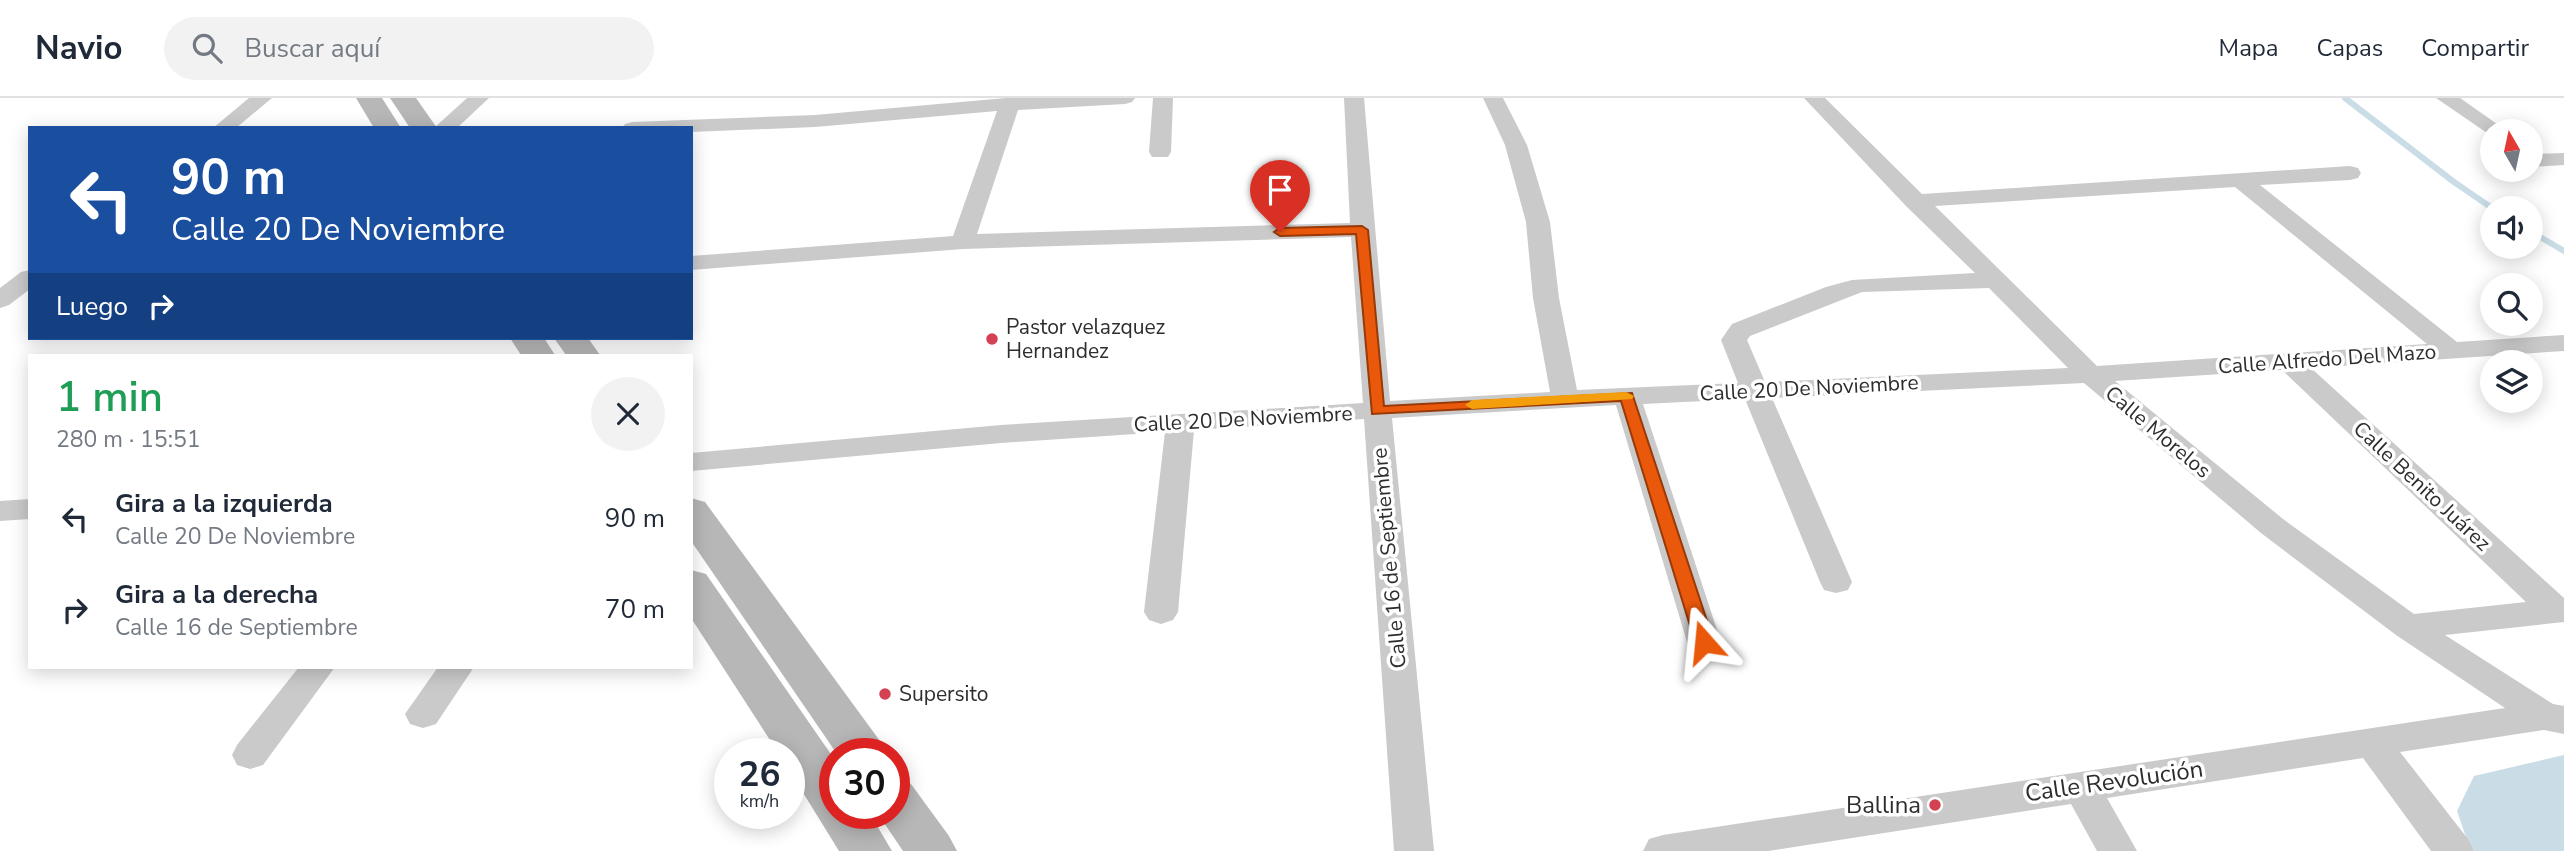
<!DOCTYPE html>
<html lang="es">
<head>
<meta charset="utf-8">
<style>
	body { margin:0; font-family:"Nunito Sans",sans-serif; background:#f2f2f3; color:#1f2937; height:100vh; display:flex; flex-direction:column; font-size:26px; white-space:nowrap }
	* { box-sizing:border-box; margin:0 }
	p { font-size:23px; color:#747a83 }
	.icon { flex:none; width:38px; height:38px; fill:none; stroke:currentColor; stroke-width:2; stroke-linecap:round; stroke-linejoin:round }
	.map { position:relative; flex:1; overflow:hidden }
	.side { position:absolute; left:28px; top:256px; width:665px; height:315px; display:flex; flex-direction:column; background:#fff; border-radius:0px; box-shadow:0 4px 18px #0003 }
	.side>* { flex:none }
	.top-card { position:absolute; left:28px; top:28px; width:665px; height:214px; border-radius:0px; box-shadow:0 4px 18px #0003; background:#1a4fa0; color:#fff; overflow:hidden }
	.needle { width:46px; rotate:351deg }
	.tools { position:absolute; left:2480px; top:21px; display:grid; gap:14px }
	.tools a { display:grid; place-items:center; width:63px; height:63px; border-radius:50%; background:#fff; box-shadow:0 4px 18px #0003; font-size:35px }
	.speed { position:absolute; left:714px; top:640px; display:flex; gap:14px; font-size:35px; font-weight:700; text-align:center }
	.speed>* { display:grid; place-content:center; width:91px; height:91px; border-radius:50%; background:#fff; box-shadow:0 4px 18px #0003; line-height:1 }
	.speed small { font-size:18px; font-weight:400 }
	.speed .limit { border:10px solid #d22; background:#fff; color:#111 }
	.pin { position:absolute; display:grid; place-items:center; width:60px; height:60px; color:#fff; margin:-72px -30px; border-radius:50% 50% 50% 0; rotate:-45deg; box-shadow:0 0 7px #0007 }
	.pin .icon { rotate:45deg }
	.me { position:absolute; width:77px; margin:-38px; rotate:342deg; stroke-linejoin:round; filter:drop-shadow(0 0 5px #0008) }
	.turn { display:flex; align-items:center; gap:24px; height:147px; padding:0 28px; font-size:32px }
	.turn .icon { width:91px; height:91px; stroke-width:2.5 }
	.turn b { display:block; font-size:49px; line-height:60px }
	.then { display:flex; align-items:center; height:66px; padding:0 28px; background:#0003; gap:14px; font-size:26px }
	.round { display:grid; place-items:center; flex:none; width:74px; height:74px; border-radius:37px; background:#f2f2f3 }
	.overview { display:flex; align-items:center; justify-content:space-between; height:119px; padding:0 28px }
	h1 { font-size:42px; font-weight:600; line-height:52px; color:#1e9e55 }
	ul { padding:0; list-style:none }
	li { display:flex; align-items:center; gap:21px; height:91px; padding:0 28px }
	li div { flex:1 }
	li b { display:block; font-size:26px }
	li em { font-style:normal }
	header { display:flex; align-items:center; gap:42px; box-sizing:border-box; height:98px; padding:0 35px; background:#fff; border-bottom:2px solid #e0e1e3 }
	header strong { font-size:33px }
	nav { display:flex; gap:38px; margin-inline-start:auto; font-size:24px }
	.search { width:490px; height:63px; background:#f2f2f3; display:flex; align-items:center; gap:18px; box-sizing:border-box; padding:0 24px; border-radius:38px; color:#747a83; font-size:26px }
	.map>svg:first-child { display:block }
	.water { fill:#cadde7 }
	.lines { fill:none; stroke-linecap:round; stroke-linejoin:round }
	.stream { stroke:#cadde7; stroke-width:6 }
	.minor { fill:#cacaca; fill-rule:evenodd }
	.secondary { fill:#b7b7b7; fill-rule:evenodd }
	.route { fill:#ea580c; stroke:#983908; stroke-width:2 }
	.slow { fill:#f59e0b }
	.poi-dot { fill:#d34152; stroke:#fff; stroke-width:2.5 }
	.labels { text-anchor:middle; stroke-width:7; stroke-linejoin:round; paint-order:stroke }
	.poi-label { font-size:21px; fill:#2d2d2d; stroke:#fff; text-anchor:start }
	.street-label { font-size:21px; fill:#2d2d2d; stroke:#fff }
	.near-street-label { font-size:24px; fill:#2d2d2d; stroke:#fff }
	.near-poi-label { font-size:24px; fill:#2d2d2d; stroke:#fff; text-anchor:end }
</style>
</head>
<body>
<header>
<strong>Navio</strong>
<div class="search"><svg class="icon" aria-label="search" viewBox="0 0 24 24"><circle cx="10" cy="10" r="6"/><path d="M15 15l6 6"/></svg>Buscar aquí</div>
<nav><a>Mapa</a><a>Capas</a><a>Compartir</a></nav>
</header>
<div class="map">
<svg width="2564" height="753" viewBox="0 0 2564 753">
	<rect width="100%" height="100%" fill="#fff"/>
	<!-- water -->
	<path class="water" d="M2564,657V753H2474L2468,745L2457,713L2474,678Z"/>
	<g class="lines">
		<!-- stream -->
		<g class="stream">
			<path d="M2345,0L2454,84L2492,110"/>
			<path d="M2530,133L2564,153"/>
		</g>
		<!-- minor -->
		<g class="minor">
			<path d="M249,0H272L236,30H213Z"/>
			<path d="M467,0H489L457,30H434Z"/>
			<path d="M1006,0H1135L1132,4L1125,6L1018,12L977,136L1350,125L1344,0H1364L1390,303L1550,294L1533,200L1526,124L1505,47L1483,0H1503L1527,47L1550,124L1559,200L1577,292L1738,285L1721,242L1732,226L1826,189L1852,182L1975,175L1906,108L1804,0H1825L1922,96L2350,68L2358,70L2361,75L2358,80L2350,82L2260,87L2457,244L2564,237V253L2311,270L2564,500V524L2445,537L2553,606L2564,608V636L2544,632L2400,654L2468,741L2474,753H2431L2363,660L2107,700L2137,753H2097L2071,706L1768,753H1643L1649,741L1663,737L2505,610L2396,537L2261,435L2084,285L1772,300L1852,484L1848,492L1836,495L1824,492L1820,484L1745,301L1643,306L1721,544L1716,553L1704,556L1692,553L1687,544L1616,307L1392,320L1434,753H1394L1364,321L1194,332L1178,514L1173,522L1161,526L1149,522L1144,514L1165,334L1001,345L691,373V355L1001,327L1363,305L1351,139L963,151L691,172V158L953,138L997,13L815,29L691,34V30H622L625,26L632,24L815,17ZM2235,89L2427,246L2097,268L1935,108ZM1989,190L2068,270L1765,284L1747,242L1750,238L1862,194ZM2282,272L2526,504L2414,516L2283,421L2115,283Z"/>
			<path d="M1153,0H1173L1171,54L1168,59H1152L1149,54Z"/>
			<path d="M2436,0H2460L2507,33H2492V38L2490,37Z"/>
			<path d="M2564,55V67L2530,69V56Z"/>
			<path d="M30,172V191L9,207L0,210V190L21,174Z"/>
			<path d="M30,401V421L0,423V403Z"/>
			<path d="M299,569H335L263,667L250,671L237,667L232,657L237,647Z"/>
			<path d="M438,569H474L436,626L423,630L410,626L405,616Z"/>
		</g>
		<!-- secondary -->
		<g class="secondary">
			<path d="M356,0H382L401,30H374Z"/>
			<path d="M390,0H416L437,30H410Z"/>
			<path d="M510,240H544L555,257H521Z"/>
			<path d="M554,240H588L600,257H566Z"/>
			<path d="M691,400L705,404L880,643L887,656H837L691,443Z"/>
			<path d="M691,472L706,476L835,662V716H870L892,753H839L789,672V656H779L691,520Z"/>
			<path d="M894,680L911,686L949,738L957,753H903L878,716H894Z"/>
		</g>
	</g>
	<!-- route -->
	<path class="route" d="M1362,128L1368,132L1384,308L1632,295L1714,544L1711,548H1698L1695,544L1621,303L1372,316L1356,136L1280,138L1274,134L1280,130Z"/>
	<!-- slow -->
	<path class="slow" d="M1626,294L1634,298L1632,301L1472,311L1465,307L1472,302Z"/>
	<!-- markers -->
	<g class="poi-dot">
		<circle cx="992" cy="241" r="7"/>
		<circle cx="885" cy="596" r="7"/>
		<circle cx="1935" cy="707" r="7"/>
	</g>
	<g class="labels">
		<!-- poi labels -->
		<g class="poi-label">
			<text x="1006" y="236">Pastor velazquez<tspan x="1006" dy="24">Hernandez</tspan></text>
			<text x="899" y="603">Supersito</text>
		</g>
		<!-- street labels -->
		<g class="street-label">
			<text transform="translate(2327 261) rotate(-4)" y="7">Calle Alfredo Del Mazo</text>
			<text transform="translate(1809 290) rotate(-3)" y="7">Calle 20 De Noviembre</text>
			<text transform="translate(1243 321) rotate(-3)" y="7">Calle 20 De Noviembre</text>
			<text transform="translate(2158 334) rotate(40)" y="7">Calle Morelos</text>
			<text transform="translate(2422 388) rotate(43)" y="7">Calle Benito Juárez</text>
			<text transform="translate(1389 460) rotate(-95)" y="7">Calle 16 de Septiembre</text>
		</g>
		<!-- near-street labels -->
		<g class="near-street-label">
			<text transform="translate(2114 683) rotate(-8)" y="8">Calle Revolución</text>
		</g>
		<!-- near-poi labels -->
		<g class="near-poi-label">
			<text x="1921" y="715">Ballina</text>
		</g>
	</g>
</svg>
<div class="tools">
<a><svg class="needle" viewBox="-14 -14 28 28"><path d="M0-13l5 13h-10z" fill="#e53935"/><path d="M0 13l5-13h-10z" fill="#747a83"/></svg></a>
<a><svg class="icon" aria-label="sound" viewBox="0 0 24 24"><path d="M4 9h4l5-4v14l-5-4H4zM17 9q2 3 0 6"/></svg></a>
<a><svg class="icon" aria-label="search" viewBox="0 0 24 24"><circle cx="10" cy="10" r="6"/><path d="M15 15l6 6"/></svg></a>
<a><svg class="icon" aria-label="layers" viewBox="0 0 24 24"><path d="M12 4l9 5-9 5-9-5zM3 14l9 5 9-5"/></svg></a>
</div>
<div class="speed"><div>26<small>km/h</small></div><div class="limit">30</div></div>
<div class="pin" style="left:1280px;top:134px;background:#d93025"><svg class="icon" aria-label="arrive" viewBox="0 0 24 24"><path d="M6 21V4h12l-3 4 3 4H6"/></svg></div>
<svg class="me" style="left:1704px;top:544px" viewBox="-20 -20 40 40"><path d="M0-17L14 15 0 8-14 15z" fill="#ea580c" stroke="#fff" stroke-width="4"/></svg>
<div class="top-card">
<div class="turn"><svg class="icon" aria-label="left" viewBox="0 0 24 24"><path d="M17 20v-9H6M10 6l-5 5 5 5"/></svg><div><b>90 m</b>Calle 20 De Noviembre</div></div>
<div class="then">Luego<svg class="icon" aria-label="right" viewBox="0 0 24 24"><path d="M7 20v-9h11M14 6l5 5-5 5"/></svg></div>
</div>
<section class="side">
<div class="overview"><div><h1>1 min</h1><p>280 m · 15:51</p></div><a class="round"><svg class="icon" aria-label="close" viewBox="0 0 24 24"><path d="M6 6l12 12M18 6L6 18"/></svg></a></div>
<ul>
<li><svg class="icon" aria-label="left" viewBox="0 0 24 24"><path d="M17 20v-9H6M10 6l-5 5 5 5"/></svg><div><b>Gira a la izquierda</b><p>Calle 20 De Noviembre</p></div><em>90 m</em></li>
<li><svg class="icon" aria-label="right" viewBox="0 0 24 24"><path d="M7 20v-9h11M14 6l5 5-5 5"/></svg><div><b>Gira a la derecha</b><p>Calle 16 de Septiembre</p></div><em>70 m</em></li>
</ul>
</section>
</div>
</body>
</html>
